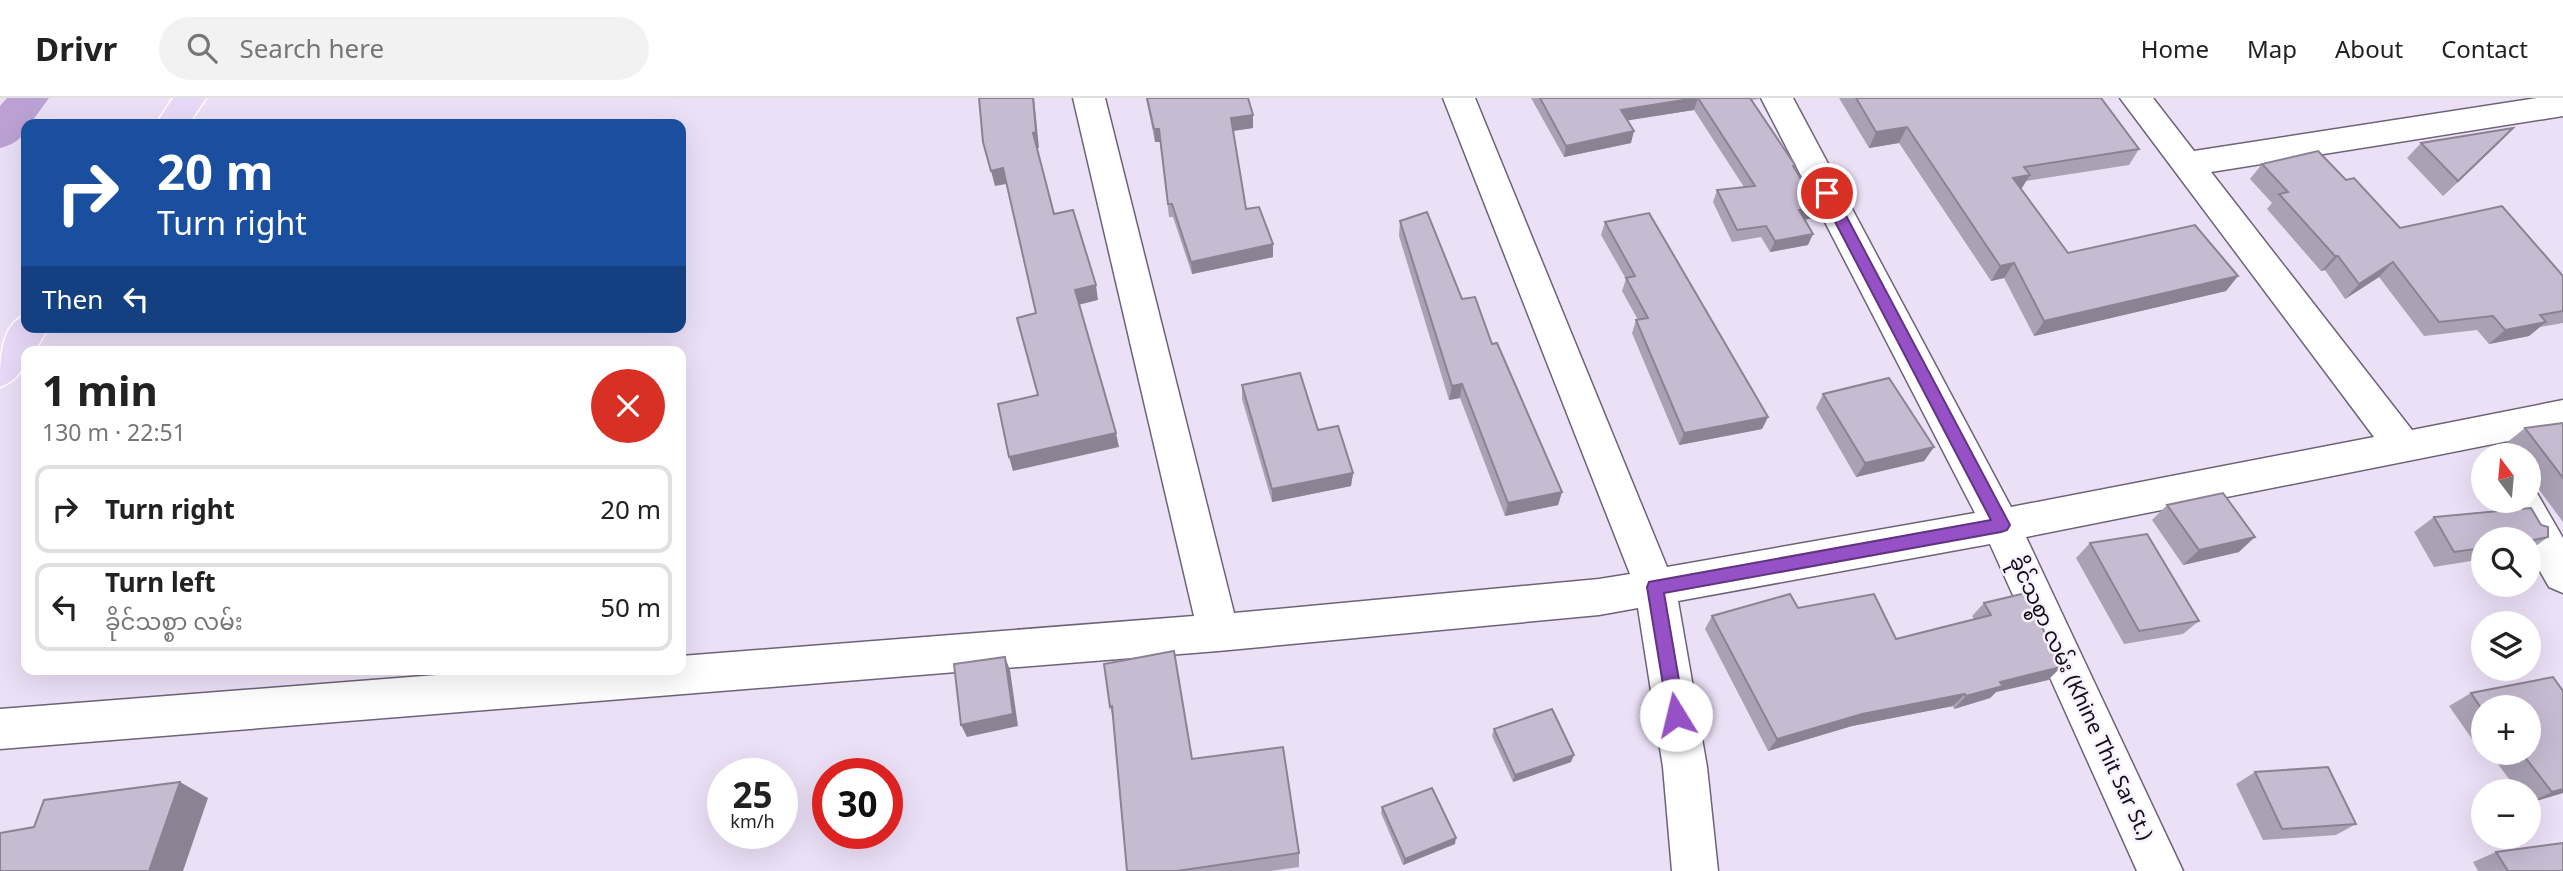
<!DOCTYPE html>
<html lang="en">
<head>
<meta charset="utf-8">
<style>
	body { margin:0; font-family:"Noto Sans","Noto Sans Myanmar",sans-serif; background:#f2f2f2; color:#222; height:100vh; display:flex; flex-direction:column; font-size:26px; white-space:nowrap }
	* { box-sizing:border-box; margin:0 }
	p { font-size:23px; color:#767676 }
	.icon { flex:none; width:38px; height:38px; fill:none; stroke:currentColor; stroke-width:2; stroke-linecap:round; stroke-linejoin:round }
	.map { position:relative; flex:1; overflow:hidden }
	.drawer { position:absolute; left:21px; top:248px; width:665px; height:329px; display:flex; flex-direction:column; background:#fff; border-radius:14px; box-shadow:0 7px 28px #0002 }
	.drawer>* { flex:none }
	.hud { position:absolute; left:21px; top:21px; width:665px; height:214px; border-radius:14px; box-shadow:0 7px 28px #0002; background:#1a4fa0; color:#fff; overflow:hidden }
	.needle { width:46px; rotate:344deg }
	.buttons { position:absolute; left:2471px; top:345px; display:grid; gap:14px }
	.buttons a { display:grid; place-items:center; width:70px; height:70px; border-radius:50%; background:#fff; box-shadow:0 7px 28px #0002; font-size:35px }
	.speed { position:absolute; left:707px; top:660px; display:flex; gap:14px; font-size:35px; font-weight:700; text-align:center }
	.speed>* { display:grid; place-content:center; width:91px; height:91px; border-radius:50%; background:#fff; box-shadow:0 7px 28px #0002; line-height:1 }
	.speed small { font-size:18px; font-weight:400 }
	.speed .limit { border:10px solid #d22; background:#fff; color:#111 }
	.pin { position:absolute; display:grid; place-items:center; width:60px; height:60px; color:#fff; margin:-30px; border:4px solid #fff; border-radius:50%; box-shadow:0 2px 7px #0007 }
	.me { position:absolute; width:77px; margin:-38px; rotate:351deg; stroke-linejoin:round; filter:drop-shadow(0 0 5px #0008) }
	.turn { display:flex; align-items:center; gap:24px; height:147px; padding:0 21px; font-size:32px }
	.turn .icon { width:91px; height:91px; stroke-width:2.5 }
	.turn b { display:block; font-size:49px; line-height:60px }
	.then { display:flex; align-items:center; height:66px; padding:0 21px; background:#0003; gap:14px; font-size:26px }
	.round { display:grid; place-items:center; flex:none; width:74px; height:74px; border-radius:37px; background:#f2f2f2 }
	.summary { display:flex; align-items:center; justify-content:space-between; height:119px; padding:0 21px }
	h1 { font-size:42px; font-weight:700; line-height:52px }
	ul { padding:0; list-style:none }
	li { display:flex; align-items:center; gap:21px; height:88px; margin:0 14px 10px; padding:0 7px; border:4px solid #e0e0e0; border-radius:14px }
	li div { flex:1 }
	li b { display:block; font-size:26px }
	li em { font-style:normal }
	header { display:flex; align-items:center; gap:42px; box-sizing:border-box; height:98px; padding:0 35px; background:#fff; border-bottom:2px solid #e0e0e0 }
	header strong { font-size:33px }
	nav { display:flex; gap:38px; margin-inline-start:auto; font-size:24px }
	.search { width:490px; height:63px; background:#f2f2f2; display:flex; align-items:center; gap:18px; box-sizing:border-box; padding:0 24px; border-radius:38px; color:#767676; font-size:26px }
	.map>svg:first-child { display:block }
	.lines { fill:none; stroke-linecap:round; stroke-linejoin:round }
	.canal { fill:#bca2d4; fill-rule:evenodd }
	.street-casing { stroke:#6d6377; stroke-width:3 }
	.primary-casing { stroke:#fff; stroke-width:3 }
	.street { fill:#fff; fill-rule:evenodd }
	.primary { fill:#e9d9f8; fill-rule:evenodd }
	.wall { fill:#aba1b5 }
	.shaded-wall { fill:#8b8393 }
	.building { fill:#c7bbd2; stroke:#8b8393; stroke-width:2 }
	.route { fill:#9551c5; stroke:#613580; stroke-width:2 }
	.labels { text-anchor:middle; stroke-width:5; stroke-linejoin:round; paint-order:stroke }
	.street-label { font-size:21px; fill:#120e15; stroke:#f7f0fe }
</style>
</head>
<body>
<header>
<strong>Drivr</strong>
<div class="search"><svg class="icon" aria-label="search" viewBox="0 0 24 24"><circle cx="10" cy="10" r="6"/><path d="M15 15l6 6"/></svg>Search here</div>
<nav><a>Home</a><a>Map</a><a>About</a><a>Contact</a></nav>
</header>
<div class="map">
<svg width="2563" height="773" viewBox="0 0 2563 773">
	<rect width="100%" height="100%" fill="#ece0f7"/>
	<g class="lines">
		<!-- canal -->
		<path class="canal" d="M7,0H49L30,26H26C25,41 12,47 0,50V8Z"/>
		<!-- street casing -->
		<g class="street-casing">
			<g id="street">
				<path d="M1073,0H1105L1234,515L1599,481L1630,476L1443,0H1475L1667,469L1975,415L1761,0H1793L2011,409L2374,339L2120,0H2153L2194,53L2537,0H2563V18L2211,74L2412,332L2563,302V332L2026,439L2183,773H2137L1990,446L1678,503L1707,669L1718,773H1672L1663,669L1638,510L1599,517L1218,553L0,651V611L500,572H681V558L1194,518Z"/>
				<path d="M2529,389L2534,390L2563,440V495L2549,489L2529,454V441H2522L2501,402H2529Z"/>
			</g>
		</g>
		<!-- primary casing -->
		<g class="primary-casing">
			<g id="primary">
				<path d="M173,0H206L189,26H156Z"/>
				<path d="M26,217V229H49L34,254H26C26,271 16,283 0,289C0,264 0,226 26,217Z"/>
			</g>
		</g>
		<!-- street -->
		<use href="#street" class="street"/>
		<!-- primary -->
		<use href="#primary" class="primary"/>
	</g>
	<!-- wall -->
	<g class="wall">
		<path d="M1146,0H1248L1253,17V30L1233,33L1246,111L1273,159L1192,176L1173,119H1169L1160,44H1155Z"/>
		<path d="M1531,0H1759V1L1751,2L1794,70L1813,120L1804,122L1808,147L1770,154L1761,139L1732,144L1713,104L1717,92L1744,89L1694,12L1627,22L1631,45L1564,59Z"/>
		<path d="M1839,0H2101L2139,51L2129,67L2026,83L2021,91L2068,155L2238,178L2226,193L2034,238L2004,180L1991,183L1899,45L1869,50Z"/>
		<path d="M2513,30L2443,98L2407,60L2421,45Z"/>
		<path d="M2262,66L2346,82L2400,130L2563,178V225L2540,229L2529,238L2489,246L2477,232L2424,238L2379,179L2345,201L2325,172L2321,173L2267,111L2272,105L2250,81Z"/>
		<path d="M1400,123L1462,201L1492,246L1562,394L1558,407L1505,418L1460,300L1449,302L1399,138Z"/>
		<path d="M1605,124L1768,319L1762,331L1679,347L1632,235L1636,222H1638L1622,193L1626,181L1601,137Z"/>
		<path d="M1242,287L1318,332L1353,375L1351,388L1272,404L1242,301Z"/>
		<path d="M1823,296L1934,349L1924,363L1856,379L1816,310Z"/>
		<path d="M2563,325V424L2529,378V357H2513L2505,346L2525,330Z"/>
		<path d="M2167,407L2239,454L2183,467L2152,422Z"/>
		<path d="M2434,419L2548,439L2529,453V441H2483V461L2434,469L2414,434Z"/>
		<path d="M2090,445L2199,523L2183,536L2124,546L2076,460Z"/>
		<path d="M1984,505L2061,569L2048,582L1996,594L1990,600L1954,611L1953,608L1852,628L1768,653L1705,531L1712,518L1798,510L1896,541L1974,521L1972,518Z"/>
		<path d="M1104,566L1192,661L1299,755V769L1271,773H1127L1114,623L1110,609Z"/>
		<path d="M2553,579L2563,593V695L2529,705V693H2518L2489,654H2529V609H2483V647L2478,640L2472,641L2449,608L2471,595Z"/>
		<path d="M1494,631L1571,664L1513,684L1492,638Z"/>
		<path d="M2255,674L2356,726L2336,737L2263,742L2236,686Z"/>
		<path d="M1382,709L1455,746L1403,767L1381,715Z"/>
		<path d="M2496,754L2563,773H2478L2473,764Z"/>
	</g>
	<!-- shaded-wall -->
	<g class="shaded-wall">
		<path d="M1033,0H1034L1039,50H1036L1033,35Z"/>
		<path d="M1698,0L1694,12L1618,24L1621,12Z"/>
		<path d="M1253,17V30L1232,33L1231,20Z"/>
		<path d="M1907,29L1899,45L1869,50L1876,34Z"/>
		<path d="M2513,30L2498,46L2443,98L2458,83Z"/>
		<path d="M1154,31H1159L1160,44H1155Z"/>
		<path d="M1634,33L1631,45L1564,59L1566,48Z"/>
		<path d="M1003,70L1006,86L995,88L991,73Z"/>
		<path d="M2030,77L2020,93L2013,80Z"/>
		<path d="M1818,109L1813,120L1794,124L1799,112Z"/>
		<path d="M1813,136L1808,147L1770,154L1775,143Z"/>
		<path d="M1273,146V159L1192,176L1191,164Z"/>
		<path d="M2335,158H2338L2325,172L2321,173Z"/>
		<path d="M2393,164L2379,179L2345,201L2359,186Z"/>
		<path d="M2014,165L2004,180L1991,183L2000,168Z"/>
		<path d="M2238,178L2226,193L2034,238L2044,223Z"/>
		<path d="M1096,187L1098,202L1078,207L1075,192Z"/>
		<path d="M2546,224L2529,238L2489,246L2505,232Z"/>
		<path d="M1462,286L1460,300L1449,302L1452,288Z"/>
		<path d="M1768,319L1762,331L1679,347L1684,335Z"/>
		<path d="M1116,335L1119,349L1013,373L1009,359Z"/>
		<path d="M1934,349L1924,363L1856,379L1865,365Z"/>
		<path d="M1353,375L1351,388L1272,404V391Z"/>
		<path d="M1562,394L1558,407L1505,418L1508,405Z"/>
		<path d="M2255,439L2239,454L2183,467L2199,452Z"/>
		<path d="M1005,559L1010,572L1018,628L967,639L961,627Z"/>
		<path d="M2061,569L2048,582L1996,594L1990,600L1954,611L1966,598L2000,584Z"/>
		<path d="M1965,596L1953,608L1852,628L1768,653L1777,641L1862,616Z"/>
		<path d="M1574,657L1571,664L1513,684L1515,677Z"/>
		<path d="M180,684L208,700L183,773H149Z"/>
		<path d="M2563,691V695L2529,705L2552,694Z"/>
		<path d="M1456,740L1455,746L1403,767L1405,761Z"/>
	</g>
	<!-- building -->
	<g class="building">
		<path d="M979,0H1033L1036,34L1033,35L1054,116L1073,112L1096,187L1075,192L1116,335L1009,359L998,306L1038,297L1017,220L1036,215L1003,70L991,73L983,44Z"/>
		<path d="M1147,0H1248L1253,17L1231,20L1246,111L1259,109L1273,146L1191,164L1172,106H1168L1159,31H1154Z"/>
		<path d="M1540,0H1696L1621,12L1634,33L1566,48Z"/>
		<path d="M1698,0H1750L1795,67L1793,68L1818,109L1799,112L1813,136L1775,143L1766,128L1737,132L1717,92L1755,88Z"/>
		<path d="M1856,0H2101L2139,51L2024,69L2030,77L2013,80L2068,155L2195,127L2238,178L2044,223L2014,165L2000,168L1907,29L1876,34Z"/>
		<path d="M2513,30L2458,83L2421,45Z"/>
		<path d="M2318,53L2346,82L2354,80L2400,130L2502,108L2563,178V213L2540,217L2546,224L2505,232L2493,218L2439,224L2393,164L2359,186L2338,158H2335L2279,96L2288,94L2262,66Z"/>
		<path d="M1427,114L1462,201L1475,199L1492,246L1497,245L1562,394L1508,405L1462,286L1452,288L1400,123Z"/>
		<path d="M1649,115L1768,319L1684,335L1636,222L1648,220L1626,180L1635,178L1605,124Z"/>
		<path d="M1300,275L1318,332L1338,328L1353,375L1272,391L1242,287Z"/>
		<path d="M1889,280L1934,349L1865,365L1823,296Z"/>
		<path d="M2563,325V380L2525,330Z"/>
		<path d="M2223,395L2255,439L2199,452L2167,407Z"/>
		<path d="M2531,410L2541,427L2548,429V439L2529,443V441H2483V450L2454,454L2434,419Z"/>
		<path d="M2147,436L2199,523L2139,533L2090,445Z"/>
		<path d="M2026,495L2061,569L2000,584L2003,588L1966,598L1965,596L1862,616L1777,641L1712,518L1790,496L1798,510L1874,496L1896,541L1991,517L1984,505Z"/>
		<path d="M1174,553L1192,661L1283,649L1299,755L1177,773H1127L1112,608L1110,609L1104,566Z"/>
		<path d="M1005,559L1013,616L961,627L954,566Z"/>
		<path d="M2553,579L2563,593V691L2552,694L2521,654H2529V609H2483V613L2471,595Z"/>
		<path d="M1552,611L1574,657L1515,677L1494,631Z"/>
		<path d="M2328,669L2356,726L2282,731L2255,674Z"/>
		<path d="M180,684L149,773H0V735L34,729L44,702Z"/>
		<path d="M1432,690L1456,740L1405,761L1382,709Z"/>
		<path d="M2563,745V773H2508L2496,754Z"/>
	</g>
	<!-- route -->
	<path class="route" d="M1827,90L1834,95L2010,427L2007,432L2001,434L1664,495L1685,617L1683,623L1676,625L1670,623L1668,617L1647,489L1649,484L1991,422L1820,95Z"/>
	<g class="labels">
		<!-- street labels -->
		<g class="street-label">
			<text transform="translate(2081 600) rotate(65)" y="7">ခိုင်သစ္စာ လမ်း (Khine Thit Sar St.)</text>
		</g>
	</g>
</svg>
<div class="buttons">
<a><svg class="needle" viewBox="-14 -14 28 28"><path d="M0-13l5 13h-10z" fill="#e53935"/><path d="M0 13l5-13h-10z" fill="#767676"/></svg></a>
<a><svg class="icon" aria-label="search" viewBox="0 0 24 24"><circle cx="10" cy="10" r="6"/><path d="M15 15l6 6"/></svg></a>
<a><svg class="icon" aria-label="layers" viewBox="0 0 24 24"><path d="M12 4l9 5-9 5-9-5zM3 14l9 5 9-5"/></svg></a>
<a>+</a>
<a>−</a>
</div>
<div class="speed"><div>25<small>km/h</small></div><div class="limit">30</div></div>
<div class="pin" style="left:1827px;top:95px;background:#d93025"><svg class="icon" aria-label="arrive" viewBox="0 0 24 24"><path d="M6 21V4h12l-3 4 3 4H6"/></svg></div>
<svg class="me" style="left:1676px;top:617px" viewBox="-20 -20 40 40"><circle r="19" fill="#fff"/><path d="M0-13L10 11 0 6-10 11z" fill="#9551c5"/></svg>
<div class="hud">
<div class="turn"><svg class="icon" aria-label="right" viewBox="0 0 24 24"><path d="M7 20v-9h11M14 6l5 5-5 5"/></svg><div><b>20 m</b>Turn right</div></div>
<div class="then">Then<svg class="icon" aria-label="left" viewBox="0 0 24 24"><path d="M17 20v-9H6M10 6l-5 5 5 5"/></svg></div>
</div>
<section class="drawer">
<div class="summary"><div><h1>1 min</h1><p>130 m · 22:51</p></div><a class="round" style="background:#d93025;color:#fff"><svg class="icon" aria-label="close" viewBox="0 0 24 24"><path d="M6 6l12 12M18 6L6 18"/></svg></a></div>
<ul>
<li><svg class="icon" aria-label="right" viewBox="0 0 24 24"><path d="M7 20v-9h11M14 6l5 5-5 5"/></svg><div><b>Turn right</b></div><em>20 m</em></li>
<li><svg class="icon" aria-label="left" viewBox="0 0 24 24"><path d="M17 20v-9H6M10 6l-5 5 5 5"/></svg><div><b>Turn left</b><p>ခိုင်သစ္စာ လမ်း</p></div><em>50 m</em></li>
</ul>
</section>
</div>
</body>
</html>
